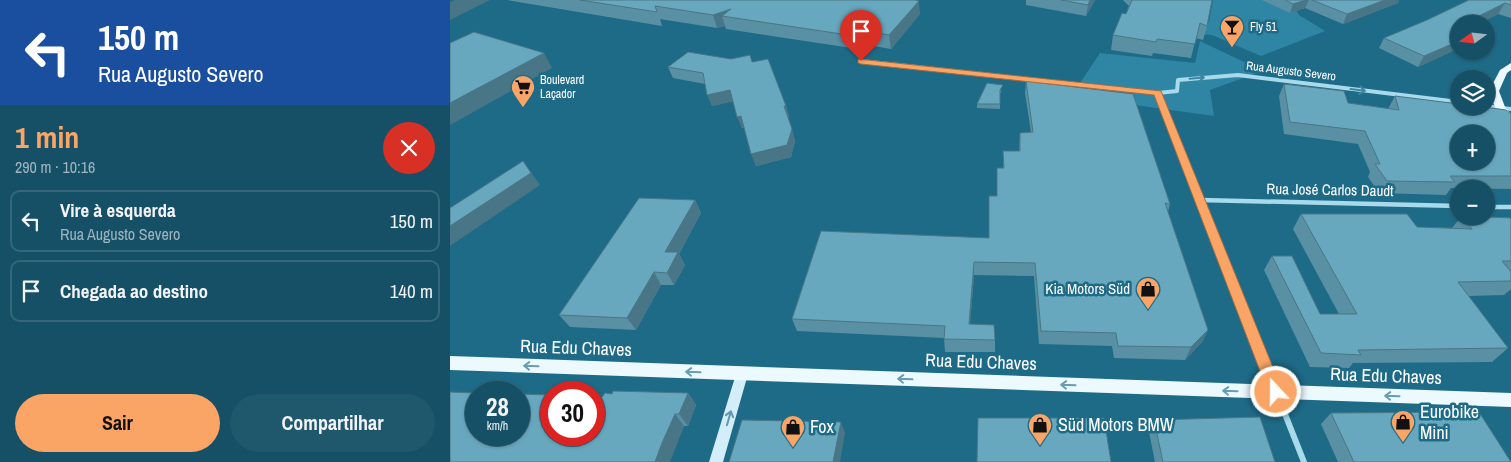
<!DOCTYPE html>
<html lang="pt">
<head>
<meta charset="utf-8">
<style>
	body { margin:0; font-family:"Archivo Narrow",sans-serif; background:#1f576c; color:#f1f3f6; height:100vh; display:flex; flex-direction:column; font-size:19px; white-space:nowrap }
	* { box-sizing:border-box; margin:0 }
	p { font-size:16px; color:#9eb5bf }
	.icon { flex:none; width:28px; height:28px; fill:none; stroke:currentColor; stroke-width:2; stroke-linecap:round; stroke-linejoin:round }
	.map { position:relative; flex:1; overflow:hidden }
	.side { display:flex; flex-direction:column; background:#165066; width:450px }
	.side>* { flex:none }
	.top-card { background:#1a4fa0; color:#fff; overflow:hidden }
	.needle { width:32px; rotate:255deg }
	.buttons { position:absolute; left:1000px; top:15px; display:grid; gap:10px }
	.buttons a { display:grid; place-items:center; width:45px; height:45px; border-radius:50%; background:#165066; box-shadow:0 1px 4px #0004,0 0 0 1px #35677a; font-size:25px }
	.speed { position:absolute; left:15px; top:381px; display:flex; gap:10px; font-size:25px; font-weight:700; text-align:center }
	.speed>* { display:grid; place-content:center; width:65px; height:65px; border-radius:50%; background:#165066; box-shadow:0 1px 4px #0004,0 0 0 1px #35677a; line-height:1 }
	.speed small { font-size:12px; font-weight:400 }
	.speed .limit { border:8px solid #d22; background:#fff; color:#111 }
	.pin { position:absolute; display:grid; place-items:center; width:42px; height:42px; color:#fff; margin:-51px -21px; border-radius:50% 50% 50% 0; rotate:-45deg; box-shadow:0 0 5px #0007 }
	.pin .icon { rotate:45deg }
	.me { position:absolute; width:55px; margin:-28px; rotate:339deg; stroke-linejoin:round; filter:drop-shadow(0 0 4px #0008) }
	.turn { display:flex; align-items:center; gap:18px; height:105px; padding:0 15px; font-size:22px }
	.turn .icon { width:65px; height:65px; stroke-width:2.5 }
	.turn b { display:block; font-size:35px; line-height:42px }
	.round { display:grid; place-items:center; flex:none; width:52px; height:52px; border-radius:26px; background:#1f576c }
	.headline { display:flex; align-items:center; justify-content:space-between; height:85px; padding:0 15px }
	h1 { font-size:30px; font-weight:700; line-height:38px; color:#faa566 }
	.button { display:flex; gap:10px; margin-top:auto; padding:10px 15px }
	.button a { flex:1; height:58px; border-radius:30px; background:#faa566; color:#111; font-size:20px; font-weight:700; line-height:58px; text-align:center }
	.button a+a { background:#1f576c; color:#f1f3f6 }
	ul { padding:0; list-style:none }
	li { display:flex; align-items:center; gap:15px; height:62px; margin:0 10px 8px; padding:0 5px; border:2px solid #35677a; border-radius:10px }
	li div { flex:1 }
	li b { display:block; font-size:19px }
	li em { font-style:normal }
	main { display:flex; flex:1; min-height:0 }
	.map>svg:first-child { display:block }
	.green { fill:#2e85a4 }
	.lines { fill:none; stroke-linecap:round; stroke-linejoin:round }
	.street-far2 { stroke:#a8daeb; stroke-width:4 }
	.street-far1 { stroke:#a8daeb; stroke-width:4.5 }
	.street { stroke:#a8daeb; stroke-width:6 }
	.secondary { fill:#d3eef8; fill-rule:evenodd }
	.primary { fill:#ecf9fe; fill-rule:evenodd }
	.wall { fill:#5990a4 }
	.shaded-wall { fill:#497686 }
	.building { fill:#68a8bf; stroke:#497686; fill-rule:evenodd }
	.oneway { stroke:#4087a1 }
	.oneway2 { stroke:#669db1 }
	.oneway3 { stroke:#5d99af }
	.route { fill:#faa566; stroke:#a26b42 }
	.labels { text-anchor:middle; stroke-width:5; stroke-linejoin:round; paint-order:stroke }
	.far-poi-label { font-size:12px; fill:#fff; stroke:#1e6b88; text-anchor:start }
	.far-street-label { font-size:12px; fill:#fff; stroke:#1e6b88 }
	.street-label { font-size:15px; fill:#fff; stroke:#1e6b88 }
	.poi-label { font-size:15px; fill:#fff; stroke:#1e6b88; text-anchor:end }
	.near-street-label { font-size:18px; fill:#fff; stroke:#1e6b88 }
	.near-poi-label { font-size:18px; fill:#fff; stroke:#1e6b88; text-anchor:start }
</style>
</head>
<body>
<main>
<section class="side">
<div class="top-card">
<div class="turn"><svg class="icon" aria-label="left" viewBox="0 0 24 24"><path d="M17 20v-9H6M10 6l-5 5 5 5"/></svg><div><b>150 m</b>Rua Augusto Severo</div></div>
</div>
<div class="headline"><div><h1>1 min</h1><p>290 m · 10:16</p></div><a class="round" style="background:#d93025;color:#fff"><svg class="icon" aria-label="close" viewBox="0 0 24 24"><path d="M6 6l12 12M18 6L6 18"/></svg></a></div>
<ul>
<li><svg class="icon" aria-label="left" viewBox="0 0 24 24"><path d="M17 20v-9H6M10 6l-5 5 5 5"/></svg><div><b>Vire à esquerda</b><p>Rua Augusto Severo</p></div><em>150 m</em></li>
<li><svg class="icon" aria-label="arrive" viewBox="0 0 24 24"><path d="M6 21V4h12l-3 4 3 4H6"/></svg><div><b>Chegada ao destino</b></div><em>140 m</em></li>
</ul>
<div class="button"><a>Sair</a><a>Compartilhar</a></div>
</section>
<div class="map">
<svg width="1061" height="462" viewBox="0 0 1061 462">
	<rect width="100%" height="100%" fill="#1e6b88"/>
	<!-- green -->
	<g class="green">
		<path d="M763,0H852L843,5L849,15L875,31L811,56L762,35L749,34L748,21L759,22Z"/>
		<path d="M750,41L813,71L760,90L764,116L635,98L630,83L650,53L745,63Z"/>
	</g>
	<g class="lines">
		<!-- street-far2 -->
		<g class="street-far2">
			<path d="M411,61L708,93L727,91L728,80L788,75L1009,102"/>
			<path d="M708,93L717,116"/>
			<path d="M1036,106L1061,109"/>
		</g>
		<!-- street-far1 -->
		<g class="street-far1">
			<path d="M716,114L776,266"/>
			<path d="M750,200L1009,206"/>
			<path d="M1036,207H1061"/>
		</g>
		<!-- street -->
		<path class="street" d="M776,265L854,462"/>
		<!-- secondary -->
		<path class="secondary" d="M292,369L296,370L298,374L273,462H259L286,374L288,370Z"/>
		<!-- primary -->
		<g class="primary">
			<path d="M1061,63V70L1057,73L1049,91L1055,107L1061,114V123C1048,118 1043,103 1039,91L1050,70Z"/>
			<path d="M0,356L1061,393V407L0,370Z"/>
		</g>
	</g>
	<!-- wall -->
	<g class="wall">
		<path d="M57,0H465L470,14L441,49L412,44L408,49L276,29L275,26L267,28L210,19L212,26Z"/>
		<path d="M576,0H645L636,16L576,5Z"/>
		<path d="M673,0H762L757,26L753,40L746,38L741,58L703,53L702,56L661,50L663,35L676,14L679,6Z"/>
		<path d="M812,0H949L948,3L893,24L855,8L840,13Z"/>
		<path d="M1061,0V18L1048,14L1028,24H1009V48L968,67L929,48L934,38Z"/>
		<path d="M281,59L302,62L336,106L339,117H338L345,141L341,157L306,166L294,128H292L283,101L262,106L255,84L223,78L218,67Z"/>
		<path d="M576,81L720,204L718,212L758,330L752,342L735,360L664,358L662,346L589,344L584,276L524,275L520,324L545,340V352H495L494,338L347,331L342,319L539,238L547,196V168H553V151H569L570,133L581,132L575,93Z"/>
		<path d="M834,84L898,103L938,109L945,96L1061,114V189L1001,188L996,195L929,193L918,177L920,172L908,144L834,134L829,96Z"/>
		<path d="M552,90L550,94V109L527,108V104Z"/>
		<path d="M245,200L251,213L229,254L235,265L224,285H211L186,330L120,327L109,315Z"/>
		<path d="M851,214L967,227L1002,228L1012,216L1061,218V289L1054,295L1019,296L1058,348L1042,362L903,363L899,368L860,367L814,270L822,256L870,314H889L843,229Z"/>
		<path d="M238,393L246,405L238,426H234L222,455L152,397L162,394Z"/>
		<path d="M881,413L1061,462H888L871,424Z"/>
		<path d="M704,420L825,462H705L699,432Z"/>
	</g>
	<!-- shaded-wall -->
	<g class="shaded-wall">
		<path d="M5,0H40L0,20V2Z"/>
		<path d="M640,0H645L636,16L638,5Z"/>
		<path d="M856,0H859L855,8L840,13L843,4Z"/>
		<path d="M935,0H949L948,3L893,24L897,14Z"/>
		<path d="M469,1L470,14L441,49L439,35Z"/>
		<path d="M1055,3L1048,14L1028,24H1013Z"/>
		<path d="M281,9L272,16L275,26L267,28L263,15Z"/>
		<path d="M410,30L412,44L408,49L405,36Z"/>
		<path d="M1009,41V48L968,67L974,56Z"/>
		<path d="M94,53L102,68L0,125V103Z"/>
		<path d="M280,90L284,101L262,106L257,95Z"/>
		<path d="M334,106H336L339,117L337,118Z"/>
		<path d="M291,116L295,127L292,128L287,117Z"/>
		<path d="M342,129L345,141L341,157L306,166L301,154Z"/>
		<path d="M73,161L90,185L0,246V226Z"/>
		<path d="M245,200L251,213L229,254L235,265L224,285L217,273L215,252Z"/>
		<path d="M524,262V275L519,337V324Z"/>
		<path d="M204,272L211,285L186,330L177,318Z"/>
		<path d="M758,330L752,342L735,360L741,347Z"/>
		<path d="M238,393L246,405L238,426L229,414Z"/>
		<path d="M225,414L234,426L220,462H205L212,443Z"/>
		<path d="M391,422L395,433L390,462H383Z"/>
	</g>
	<!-- building -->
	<g class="building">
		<path d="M130,0H465L469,1L439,35L410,30L405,36L272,16L281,9L263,15L205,6L207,12Z"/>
		<path d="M611,0H640L638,5Z"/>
		<path d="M682,0H762L757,26L750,23L745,44L707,39L706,42L663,35L672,13L676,14Z"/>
		<path d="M835,0H856L843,4Z"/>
		<path d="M862,0H935L897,14Z"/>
		<path d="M1019,0H1061V5L1055,3L1013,24H1009V26L1005,27L1009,29V41L974,56L934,38L977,20Z"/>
		<path d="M24,32L94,53L0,103V43Z"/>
		<path d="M238,52L281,59L300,55L302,62L318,59L336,106H334L342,129L337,145L301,154L291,116L287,117L280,90L257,95L253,73L218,67Z"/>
		<path d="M576,81L683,94L720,204L715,203L758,330L741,347L668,346L666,333L591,331L585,263L524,262L519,324L544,325L545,340L494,339L495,326L342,319L371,231L539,238V196H547V168H554L553,151H570V133L583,132Z"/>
		<path d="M537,83L553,85L550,90V104H527Z"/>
		<path d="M834,84L894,91L898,103L949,110L945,96L1009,104V106H1027L1056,110L1061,114V176H1000L1005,182L937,181L925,164H930L915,131L840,122ZM1009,134H1036V161H1009Z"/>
		<path d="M73,161L81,173L0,226V208Z"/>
		<path d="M189,198L245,200L215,252H228L217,273L204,272L177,318L109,315Z"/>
		<path d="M851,214H957L967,227L1022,229L1012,216L1061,218V261H1052L1061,272V281L1008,282L1058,348L908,350L911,355L871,353L822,256H842L870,314H907Z"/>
		<path d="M163,391L238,393L229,414H225L212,443L205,462H0V392L26,393V435H69V394L101,395V435H144V397H152L155,393L162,394Z"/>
		<path d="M1029,412L1061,462H904L881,413Z"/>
		<path d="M810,417L825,462H713L704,420Z"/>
		<path d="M528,418H654L661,462H527Z"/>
		<path d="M292,420L391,422L383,462H279Z"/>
	</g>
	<!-- one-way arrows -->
	<defs><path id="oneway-shaft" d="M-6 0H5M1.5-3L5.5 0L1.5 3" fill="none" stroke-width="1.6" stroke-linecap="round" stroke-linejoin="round" transform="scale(1.25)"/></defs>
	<g class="oneway">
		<use href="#oneway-shaft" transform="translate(747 78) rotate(-5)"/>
		<use href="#oneway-shaft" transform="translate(908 90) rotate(7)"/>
	</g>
	<g class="oneway2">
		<use href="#oneway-shaft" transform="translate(81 366) rotate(-178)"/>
		<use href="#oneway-shaft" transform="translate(243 372) rotate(-178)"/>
		<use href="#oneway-shaft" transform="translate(455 379) rotate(-178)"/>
		<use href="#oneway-shaft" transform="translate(618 385) rotate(-178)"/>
		<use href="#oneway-shaft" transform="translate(780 391) rotate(-178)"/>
		<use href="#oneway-shaft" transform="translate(942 396) rotate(-178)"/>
	</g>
	<use class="oneway3" href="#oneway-shaft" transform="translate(279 418) rotate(-74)"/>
	<!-- route -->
	<path class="route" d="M408,59L711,91L833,392L831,397L826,399L820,397L818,392L704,95L411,64L408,63Z"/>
	<!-- icons -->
	<defs>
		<g id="bar-pin" transform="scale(1.25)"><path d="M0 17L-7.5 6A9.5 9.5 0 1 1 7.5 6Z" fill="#faa566" stroke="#1e6b88"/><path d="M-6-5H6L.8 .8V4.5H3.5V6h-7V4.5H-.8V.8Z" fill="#111"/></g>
		<g id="supermarket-pin" transform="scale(1.25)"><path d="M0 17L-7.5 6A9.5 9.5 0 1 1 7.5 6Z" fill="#faa566" stroke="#1e6b88"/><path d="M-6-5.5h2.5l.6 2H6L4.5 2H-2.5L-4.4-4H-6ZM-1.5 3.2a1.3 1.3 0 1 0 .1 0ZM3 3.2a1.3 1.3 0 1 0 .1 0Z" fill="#111"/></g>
		<g id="shop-pin" transform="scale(1.25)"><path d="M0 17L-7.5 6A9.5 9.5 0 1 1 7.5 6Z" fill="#faa566" stroke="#1e6b88"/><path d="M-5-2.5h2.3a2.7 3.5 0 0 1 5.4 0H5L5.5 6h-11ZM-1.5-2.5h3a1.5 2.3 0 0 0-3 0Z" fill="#111"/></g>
	</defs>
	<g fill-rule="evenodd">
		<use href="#bar-pin" x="782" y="27"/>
		<use href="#supermarket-pin" x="73" y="87"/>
		<use href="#shop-pin" x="698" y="289"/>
		<use href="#shop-pin" x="953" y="422"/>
		<use href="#shop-pin" x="590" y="425"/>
		<use href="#shop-pin" x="343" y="427"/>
	</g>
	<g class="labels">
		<!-- far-poi labels -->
		<g class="far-poi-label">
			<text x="800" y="31">Fly 51</text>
			<text x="90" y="84">Boulevard<tspan x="90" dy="14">Laçador</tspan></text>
		</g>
		<!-- far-street labels -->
		<g class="far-street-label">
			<text transform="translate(841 71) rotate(7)" y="4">Rua Augusto Severo</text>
		</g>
		<!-- street labels -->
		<g class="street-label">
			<text transform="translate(880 190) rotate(1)" y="5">Rua José Carlos Daudt</text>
		</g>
		<!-- poi labels -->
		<g class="poi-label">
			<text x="680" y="294">Kia Motors Süd</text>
		</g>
		<!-- near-street labels -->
		<g class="near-street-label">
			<text transform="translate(126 348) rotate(2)" y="6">Rua Edu Chaves</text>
			<text transform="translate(531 362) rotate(2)" y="6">Rua Edu Chaves</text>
			<text transform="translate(936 376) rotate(2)" y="6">Rua Edu Chaves</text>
		</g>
		<!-- near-poi labels -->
		<g class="near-poi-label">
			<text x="970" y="418">Eurobike<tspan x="970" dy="21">Mini</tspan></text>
			<text x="608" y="431">Süd Motors BMW</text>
			<text x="360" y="433">Fox</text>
		</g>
	</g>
</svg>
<div class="buttons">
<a><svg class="needle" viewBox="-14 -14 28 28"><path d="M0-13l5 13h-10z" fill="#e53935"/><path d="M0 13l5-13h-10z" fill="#9eb5bf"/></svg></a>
<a><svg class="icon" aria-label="layers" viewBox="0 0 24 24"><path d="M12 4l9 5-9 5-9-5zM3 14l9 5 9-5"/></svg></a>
<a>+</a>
<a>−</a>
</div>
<div class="speed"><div>28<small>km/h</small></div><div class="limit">30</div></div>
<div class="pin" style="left:411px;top:61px;background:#d93025"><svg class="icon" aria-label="arrive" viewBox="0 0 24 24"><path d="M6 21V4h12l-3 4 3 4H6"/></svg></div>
<svg class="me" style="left:826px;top:392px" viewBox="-20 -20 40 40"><circle r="17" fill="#faa566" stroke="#fff" stroke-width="3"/><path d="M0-11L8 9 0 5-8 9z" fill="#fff"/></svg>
</div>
</main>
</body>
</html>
